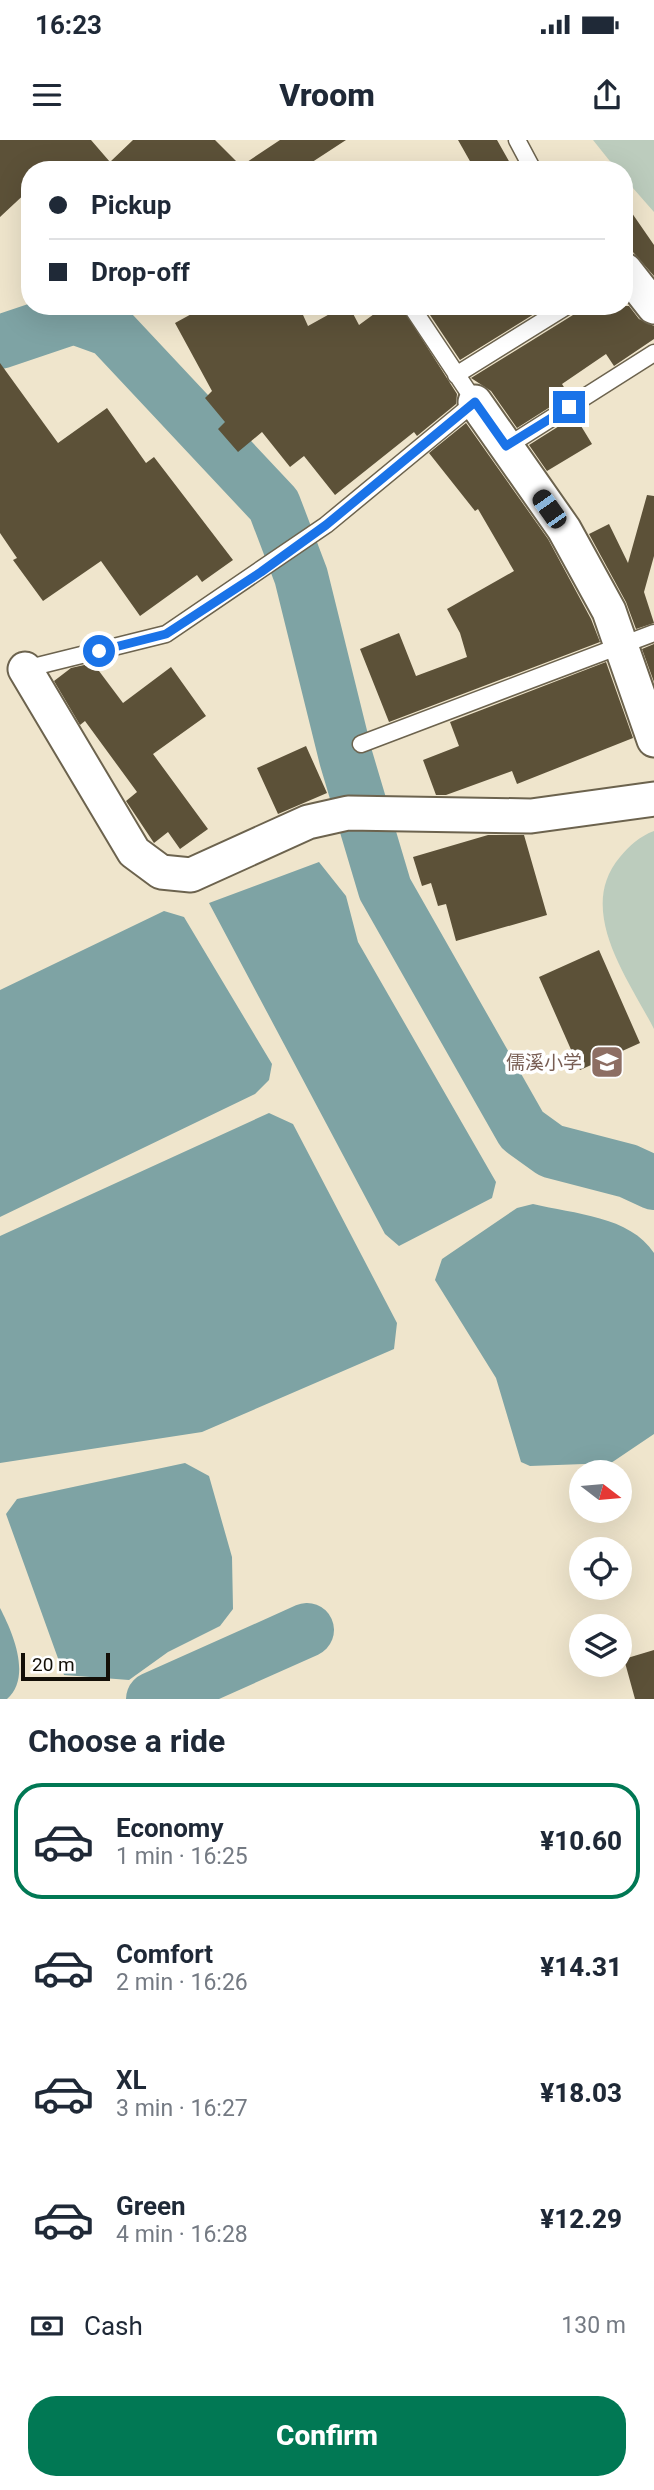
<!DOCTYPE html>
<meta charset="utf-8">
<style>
:root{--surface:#fff;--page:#f2f2f3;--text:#1f2937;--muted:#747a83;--line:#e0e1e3;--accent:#017854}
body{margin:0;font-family:Roboto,"Noto Sans SC",sans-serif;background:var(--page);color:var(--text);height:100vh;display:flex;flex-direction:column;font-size:26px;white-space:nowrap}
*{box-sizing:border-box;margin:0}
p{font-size:23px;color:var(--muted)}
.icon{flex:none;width:38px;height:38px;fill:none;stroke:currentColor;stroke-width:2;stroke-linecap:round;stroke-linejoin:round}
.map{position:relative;height:1559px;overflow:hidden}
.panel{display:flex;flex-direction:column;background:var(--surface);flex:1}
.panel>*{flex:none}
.banner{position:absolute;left:21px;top:21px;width:612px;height:154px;border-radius:28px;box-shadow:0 7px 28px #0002;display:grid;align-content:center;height:154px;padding:0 28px;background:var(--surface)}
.needle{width:46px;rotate:106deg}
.controls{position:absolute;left:569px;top:1320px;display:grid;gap:14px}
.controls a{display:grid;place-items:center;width:63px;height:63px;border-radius:50%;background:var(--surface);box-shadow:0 7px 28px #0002;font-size:35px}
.scale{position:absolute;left:21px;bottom:18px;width:89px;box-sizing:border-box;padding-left:7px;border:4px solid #130f07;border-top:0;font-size:19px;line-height:24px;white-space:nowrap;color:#130f07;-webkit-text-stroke:5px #fff;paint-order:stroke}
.end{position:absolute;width:32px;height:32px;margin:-16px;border:9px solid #1a73e8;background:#fff;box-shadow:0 0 0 4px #fff}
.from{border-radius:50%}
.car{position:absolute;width:21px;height:42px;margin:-21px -10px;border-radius:9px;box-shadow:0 0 5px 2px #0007;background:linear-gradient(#222 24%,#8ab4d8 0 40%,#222 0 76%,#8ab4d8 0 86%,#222 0)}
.banner b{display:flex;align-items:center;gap:24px;height:66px;font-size:26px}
.banner b+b{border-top:2px solid var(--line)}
.banner i{width:18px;height:18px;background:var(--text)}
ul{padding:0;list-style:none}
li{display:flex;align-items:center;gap:21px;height:116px;margin:0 14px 10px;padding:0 14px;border:4px solid transparent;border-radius:28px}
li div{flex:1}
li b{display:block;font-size:26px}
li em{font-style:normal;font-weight:800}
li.on{border-color:var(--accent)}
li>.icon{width:63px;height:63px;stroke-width:1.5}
h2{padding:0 28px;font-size:32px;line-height:84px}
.pay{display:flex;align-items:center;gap:18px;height:77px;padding:0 28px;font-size:26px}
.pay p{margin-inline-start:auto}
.cta{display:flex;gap:14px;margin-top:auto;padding:14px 28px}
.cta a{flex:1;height:80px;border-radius:28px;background:var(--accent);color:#fff;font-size:28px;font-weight:800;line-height:80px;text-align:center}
.status{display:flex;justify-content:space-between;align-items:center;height:49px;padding:0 35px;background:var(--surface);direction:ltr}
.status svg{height:19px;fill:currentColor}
header{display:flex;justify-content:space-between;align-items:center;height:91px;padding:0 28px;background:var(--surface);font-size:32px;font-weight:800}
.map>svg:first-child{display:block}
.green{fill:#bcccbd}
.water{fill:#7ea3a4}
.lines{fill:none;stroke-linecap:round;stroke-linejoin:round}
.river{stroke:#7ea3a4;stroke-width:54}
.building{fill:#5c5138}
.service-casing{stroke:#6c634e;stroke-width:19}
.minor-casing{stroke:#6c634e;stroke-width:37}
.service{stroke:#fff;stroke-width:16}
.minor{stroke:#fff;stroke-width:33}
.route{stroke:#1a73e8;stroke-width:9}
.labels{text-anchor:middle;stroke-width:7;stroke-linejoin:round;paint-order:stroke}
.education-label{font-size:19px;fill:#785e54;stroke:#fff;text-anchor:end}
</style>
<div class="status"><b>16:23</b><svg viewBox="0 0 49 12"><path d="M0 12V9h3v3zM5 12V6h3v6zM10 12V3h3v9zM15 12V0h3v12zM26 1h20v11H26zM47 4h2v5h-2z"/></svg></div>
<header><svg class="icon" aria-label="menu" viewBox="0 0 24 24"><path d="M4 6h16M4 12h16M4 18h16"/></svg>Vroom<svg class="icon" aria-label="share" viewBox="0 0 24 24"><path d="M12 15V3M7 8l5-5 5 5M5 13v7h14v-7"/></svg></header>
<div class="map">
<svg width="654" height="1559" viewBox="0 0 654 1559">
<rect width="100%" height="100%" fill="#efe5cc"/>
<path class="green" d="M593,0H654V72L625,39V30H617Z
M654,691V889C629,840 575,770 620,717C629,706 640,696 654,691Z"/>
<path class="water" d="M319,722L346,756L358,802L496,1042L492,1058L399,1106L385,1094L209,763Z
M164,771L184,777L272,924L269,940L255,954L0,1077V850Z
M269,973L293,984L397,1183L394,1209L202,1292L0,1323V1096Z
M533,1064C574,1074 630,1076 654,1113V1294L611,1323L530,1326L521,1322L496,1238L435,1140L442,1119L517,1068Z
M185,1323L209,1336L232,1417L233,1469L220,1486L168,1512L129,1540L64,1535L6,1374L17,1359Z
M0,1468C13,1493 32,1537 7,1559H0Z"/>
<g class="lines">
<path class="river" d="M0,202L74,177L110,190L274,365L301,436L346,618L385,749L522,990L551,1011L628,1031L654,1043
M153,1559L307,1490"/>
</g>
<path class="building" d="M0,0H91L110,22L133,0H215L241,26L280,0H346L300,30H30V49L0,77Z
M458,0H497L514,30H475Z
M625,63L654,105V136L625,103Z
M206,166H299L308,186L344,166H349L359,185L385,166H401L457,254L456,264L417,296L414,292L335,355L304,316L290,327L262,292L238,312L218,289L225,282L205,258L212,251L175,183Z
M424,166H547L460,220Z
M577,166H629L639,179L654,186V199L614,226L606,214L562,244L569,255L517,288L491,251L471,238L573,175Z
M0,223L58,303L107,268L146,323L154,317L233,420L202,442L197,435L140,476L101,421L43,461L13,420L17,418L0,393Z
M575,276L592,304L547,331L529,305Z
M466,283L548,399L591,479L600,502L389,582L360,509L399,493L416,536L467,517L460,493L447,469L514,431L478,369L475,371L429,313Z
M647,355L654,356V416L644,452L654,483L636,489L626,462L589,394L609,384L628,423Z
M654,504V542L642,509Z
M606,522L633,598L517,644L512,631L446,655H436L423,620L459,606L450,582Z
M93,523L123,563L171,527L206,576L153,614L208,689L180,709L168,692L154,703L126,661L137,652L85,581L80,585L54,541L71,528Z
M306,606L327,653L278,674L257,628Z
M488,695H524L547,775L456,801L446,764L438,766L431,743L422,746L413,717Z
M599,810L640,903L580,930L539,837Z
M654,1510V1559H635L624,1519Z"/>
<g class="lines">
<defs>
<path id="service" d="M517,0L533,30
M456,235L567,166
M506,307L654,213
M25,529L166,494L326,385L475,262L411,166
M361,604L654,493"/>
<path id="minor" d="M625,130L654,167
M475,262L564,389L609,471L654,600
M25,529L134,712L161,732L191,735L308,682L348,673L531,676L654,659"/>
</defs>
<use href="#service" class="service-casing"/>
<use href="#minor" class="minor-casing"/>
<use href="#service" class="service"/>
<use href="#minor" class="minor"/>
</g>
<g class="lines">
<path class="route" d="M99,511L166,494L261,432L326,385L475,262L506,306L569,267"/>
</g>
<defs>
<symbol id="school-square" viewBox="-11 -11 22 22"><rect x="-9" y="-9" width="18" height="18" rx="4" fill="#8d6e63" stroke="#fff"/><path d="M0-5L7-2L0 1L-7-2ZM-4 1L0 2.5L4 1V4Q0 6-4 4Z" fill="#fff"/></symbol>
</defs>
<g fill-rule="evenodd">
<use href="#school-square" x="588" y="903" width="38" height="38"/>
</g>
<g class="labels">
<g class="education-label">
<text x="582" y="929">儒溪小学</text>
</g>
</g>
</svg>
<div class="controls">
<a><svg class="needle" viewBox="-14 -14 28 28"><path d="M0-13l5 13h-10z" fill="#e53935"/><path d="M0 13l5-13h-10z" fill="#747a83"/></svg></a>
<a><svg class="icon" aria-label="locate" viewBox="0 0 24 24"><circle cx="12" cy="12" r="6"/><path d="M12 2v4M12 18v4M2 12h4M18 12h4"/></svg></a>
<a><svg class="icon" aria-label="layers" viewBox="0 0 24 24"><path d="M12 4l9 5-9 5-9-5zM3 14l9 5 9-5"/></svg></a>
</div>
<div class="scale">20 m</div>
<i class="end from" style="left:99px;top:511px"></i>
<i class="end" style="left:569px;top:267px"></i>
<i class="car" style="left:549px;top:369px;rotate:325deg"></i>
<div class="banner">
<b><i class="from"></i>Pickup</b>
<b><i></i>Drop-off</b>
</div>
</div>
<section class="panel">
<h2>Choose a ride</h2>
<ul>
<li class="on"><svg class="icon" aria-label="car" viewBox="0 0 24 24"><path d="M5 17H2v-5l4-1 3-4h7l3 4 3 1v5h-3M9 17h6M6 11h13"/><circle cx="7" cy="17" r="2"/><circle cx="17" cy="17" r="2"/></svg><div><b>Economy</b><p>1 min · 16:25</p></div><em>¥10.60</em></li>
<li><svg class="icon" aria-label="car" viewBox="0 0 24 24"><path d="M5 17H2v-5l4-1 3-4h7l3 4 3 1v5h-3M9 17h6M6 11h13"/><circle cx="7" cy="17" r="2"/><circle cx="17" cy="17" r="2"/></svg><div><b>Comfort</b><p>2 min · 16:26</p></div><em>¥14.31</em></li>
<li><svg class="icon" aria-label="car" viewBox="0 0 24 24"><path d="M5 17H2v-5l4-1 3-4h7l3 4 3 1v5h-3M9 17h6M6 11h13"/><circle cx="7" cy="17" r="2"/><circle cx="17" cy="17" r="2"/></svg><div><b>XL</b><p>3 min · 16:27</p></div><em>¥18.03</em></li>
<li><svg class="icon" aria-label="car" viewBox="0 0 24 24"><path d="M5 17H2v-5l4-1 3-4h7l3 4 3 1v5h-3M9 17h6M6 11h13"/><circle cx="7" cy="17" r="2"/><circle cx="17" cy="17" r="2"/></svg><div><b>Green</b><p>4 min · 16:28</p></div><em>¥12.29</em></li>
</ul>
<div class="pay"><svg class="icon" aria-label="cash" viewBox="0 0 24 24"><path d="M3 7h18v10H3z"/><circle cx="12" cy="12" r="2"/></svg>Cash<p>130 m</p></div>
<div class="cta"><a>Confirm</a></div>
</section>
